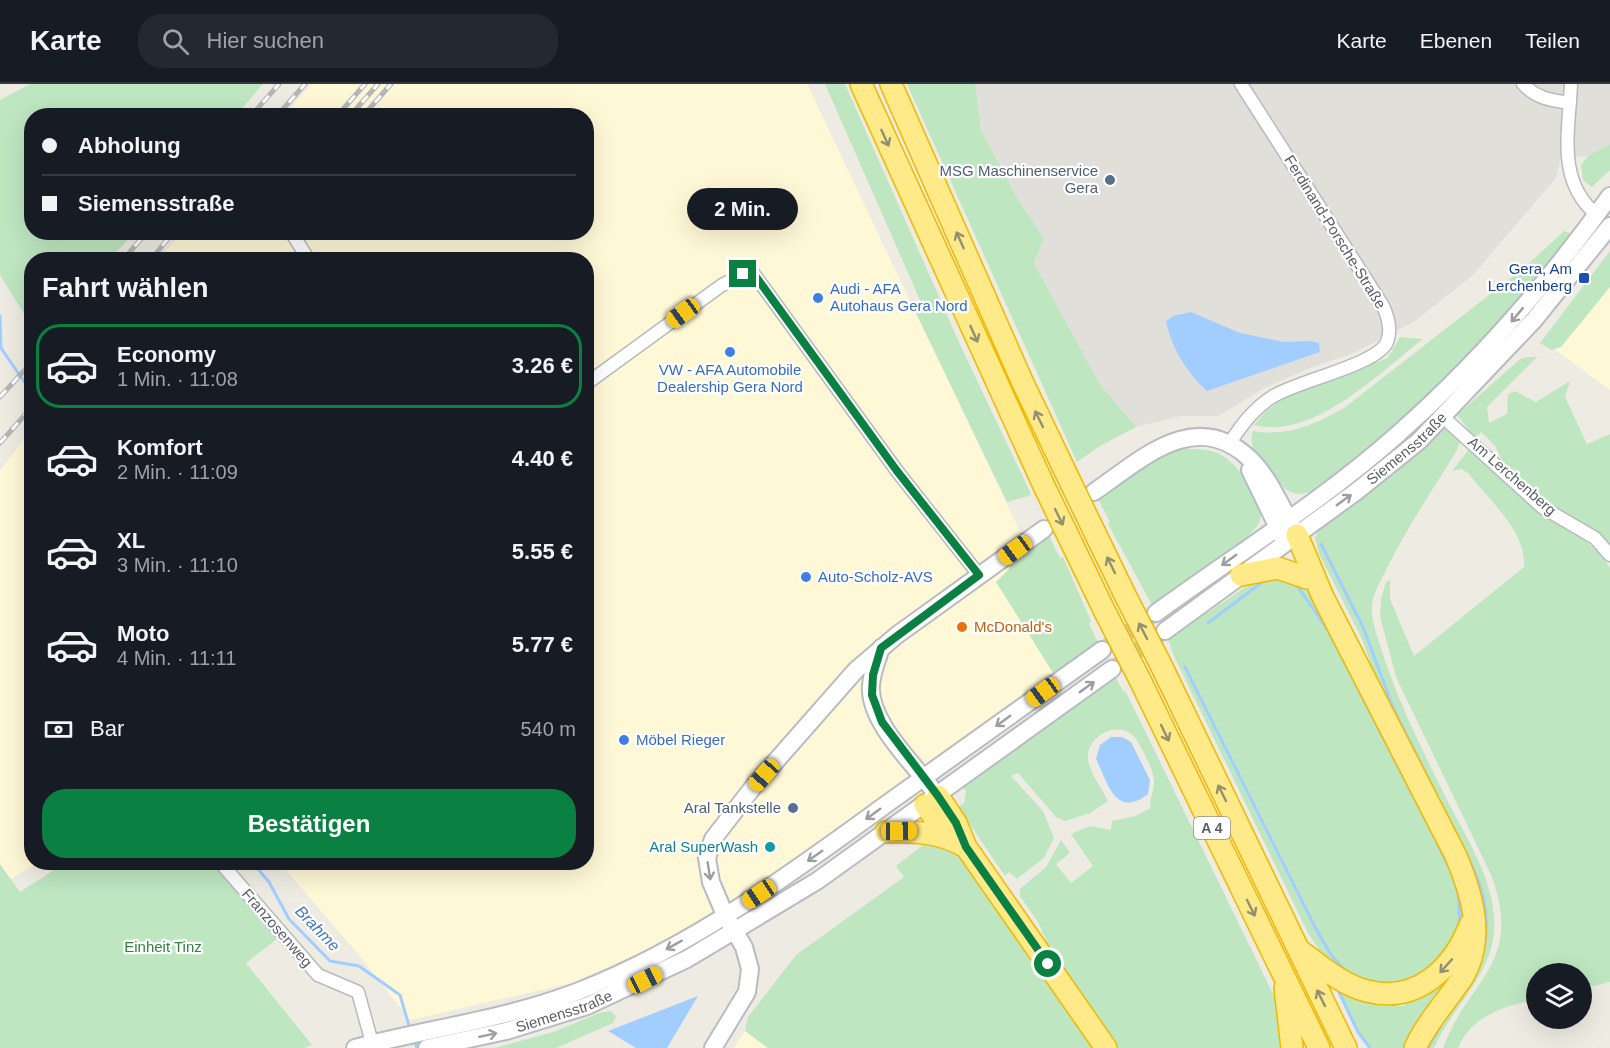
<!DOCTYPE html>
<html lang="de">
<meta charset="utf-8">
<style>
:root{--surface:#171b24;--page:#242831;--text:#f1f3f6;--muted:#9ea1a6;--line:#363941;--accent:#0b8043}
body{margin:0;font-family:Arial,sans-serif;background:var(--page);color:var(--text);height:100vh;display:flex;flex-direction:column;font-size:22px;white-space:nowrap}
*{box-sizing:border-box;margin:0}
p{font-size:20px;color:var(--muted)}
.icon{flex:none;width:33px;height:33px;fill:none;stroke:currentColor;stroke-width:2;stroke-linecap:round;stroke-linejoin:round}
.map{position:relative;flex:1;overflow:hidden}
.side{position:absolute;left:24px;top:168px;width:570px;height:618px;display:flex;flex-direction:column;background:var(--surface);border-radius:24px;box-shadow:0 6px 24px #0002}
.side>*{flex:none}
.hud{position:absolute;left:24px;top:24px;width:570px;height:132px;border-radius:24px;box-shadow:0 6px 24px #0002;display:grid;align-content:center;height:132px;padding:0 18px;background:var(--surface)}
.buttons{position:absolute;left:1526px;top:879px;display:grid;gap:12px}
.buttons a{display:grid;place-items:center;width:66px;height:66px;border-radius:50%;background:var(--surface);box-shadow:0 6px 24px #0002;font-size:30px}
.end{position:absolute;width:27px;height:27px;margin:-14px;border:8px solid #0b8043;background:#fff;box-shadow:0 0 0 3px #fff}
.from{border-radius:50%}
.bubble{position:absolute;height:42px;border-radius:21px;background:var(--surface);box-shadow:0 6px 24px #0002;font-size:20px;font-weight:800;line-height:42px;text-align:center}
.car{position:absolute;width:18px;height:36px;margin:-18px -9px;border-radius:8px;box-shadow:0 0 4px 2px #0007;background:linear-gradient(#f5c518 24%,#345 0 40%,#f5c518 0 76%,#345 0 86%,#f5c518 0)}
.hud b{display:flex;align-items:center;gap:21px;height:57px;font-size:22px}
.hud b+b{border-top:2px solid var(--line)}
.hud i{width:15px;height:15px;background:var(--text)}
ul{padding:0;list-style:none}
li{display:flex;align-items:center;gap:18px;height:84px;margin:0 12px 9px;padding:0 6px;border:3px solid transparent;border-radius:24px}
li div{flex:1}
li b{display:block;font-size:22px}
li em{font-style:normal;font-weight:800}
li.on{border-color:var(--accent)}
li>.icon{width:54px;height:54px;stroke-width:1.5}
h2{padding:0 18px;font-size:27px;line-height:72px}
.pay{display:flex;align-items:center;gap:15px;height:66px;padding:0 18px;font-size:22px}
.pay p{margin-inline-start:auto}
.primary-button{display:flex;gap:12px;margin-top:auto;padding:12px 18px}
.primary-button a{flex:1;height:69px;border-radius:24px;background:var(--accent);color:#fff;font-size:24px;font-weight:800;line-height:69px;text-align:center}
header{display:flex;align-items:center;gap:36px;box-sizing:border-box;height:84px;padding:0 30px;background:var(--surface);border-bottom:2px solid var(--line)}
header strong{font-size:28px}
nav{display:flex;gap:33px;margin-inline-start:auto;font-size:21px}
.search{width:420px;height:54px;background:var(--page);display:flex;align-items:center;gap:15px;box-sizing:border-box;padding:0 21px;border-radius:24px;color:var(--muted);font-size:22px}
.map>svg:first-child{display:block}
.commercial{fill:#fef8d7}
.industrial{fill:#e1dfda}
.green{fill:#bee6c1}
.water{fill:#a1ceff}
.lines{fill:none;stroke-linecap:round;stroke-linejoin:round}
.stream{stroke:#a1ceff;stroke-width:3}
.secondary-tunnel{stroke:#c9c8c2;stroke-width:16;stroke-dasharray:16 8;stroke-linecap:butt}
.street-casing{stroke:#b7babf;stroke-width:15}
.secondary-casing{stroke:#b8bbc1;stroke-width:20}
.highway-casing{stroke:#f0b800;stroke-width:24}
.street{stroke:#fff;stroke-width:12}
.secondary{stroke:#fff;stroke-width:16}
.highway{stroke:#feea88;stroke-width:21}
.rail-casing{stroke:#b5b6b6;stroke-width:5}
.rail{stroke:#fff;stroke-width:3;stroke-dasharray:9;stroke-linecap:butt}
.highway-bridge-casing{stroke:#f0b800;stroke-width:24;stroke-linecap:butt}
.highway-bridge{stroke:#feea88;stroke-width:21}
.oneway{stroke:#938f70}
.oneway2{stroke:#9c9ea1}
.route{stroke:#0b8043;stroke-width:8}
.service-dot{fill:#5c6f8a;stroke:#fff;stroke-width:2}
.transit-dot{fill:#1a4fb4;stroke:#fff;stroke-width:2}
.shop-dot{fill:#3f7fe0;stroke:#fff;stroke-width:2}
.food-dot{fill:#e8710a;stroke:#fff;stroke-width:2}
.culture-dot{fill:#0f9aa8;stroke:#fff;stroke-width:2}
.labels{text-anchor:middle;stroke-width:4.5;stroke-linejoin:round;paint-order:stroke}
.shield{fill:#fff;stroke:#8c8e92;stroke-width:1.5}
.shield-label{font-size:14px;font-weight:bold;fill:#5a5e63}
.service-label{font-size:15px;fill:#4e5e75;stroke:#fff;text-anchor:end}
.street-label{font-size:15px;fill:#5a5e63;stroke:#fff}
.transit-label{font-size:15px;fill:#164399;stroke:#fff;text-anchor:end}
.shop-label{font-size:15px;fill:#366cbe;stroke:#fff;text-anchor:start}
.food-label{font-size:15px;fill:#c56008;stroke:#fff;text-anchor:start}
.culture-label{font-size:15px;fill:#0d838f;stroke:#fff;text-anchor:end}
.park-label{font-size:15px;fill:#32823d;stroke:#fff}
.water-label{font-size:16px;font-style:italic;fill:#4177c4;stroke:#fff}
</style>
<header>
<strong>Karte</strong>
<div class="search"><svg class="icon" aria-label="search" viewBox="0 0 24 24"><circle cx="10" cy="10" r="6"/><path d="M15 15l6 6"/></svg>Hier suchen</div>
<nav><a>Karte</a><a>Ebenen</a><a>Teilen</a></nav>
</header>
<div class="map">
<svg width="1610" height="964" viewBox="0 0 1610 964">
<rect width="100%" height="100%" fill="#eeece2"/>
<path class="commercial" d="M312,0H807L1080,574L917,693L731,821L672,855L571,899L410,936L359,871L280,779L586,778V176H158L181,149L586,148V32L284,31Z
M1610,177V306L1546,259Z
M31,345L32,778L38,779L10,795L0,780V387Z
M745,947L768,964H734Z"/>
<path class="industrial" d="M975,0H1610V60L1588,72L1561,74L1556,94L1473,191L1415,237L1354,269L1310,284L1262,305L1219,332H1181L1136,343L1099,299L1034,179L1044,154L1016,112L981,46Z"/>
<path class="green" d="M30,0H263L236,31L32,32V148L134,149L110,175L32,176L31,241L0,191V16Z
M825,0H845L963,267L1031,410L1029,412L1007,418L916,229L923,223Z
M907,0H975L981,46L1016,112L1044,154L1034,179L1099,299L1136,343L1100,362L1077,378Z
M1610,60V86L1592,103L1583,96L1581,81L1588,72Z
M1564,147L1573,150C1551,178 1531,207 1507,233C1457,289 1399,342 1339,386C1328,394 1314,410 1300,410C1286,410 1277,396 1268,386C1258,374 1248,364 1253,347C1287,353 1314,341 1344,324L1525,183Z
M1610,167V203L1561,263L1552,266L1540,259Z
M1400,253L1423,255C1379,289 1314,356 1254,341L1265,328L1287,311L1388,274Z
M1527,273H1537L1487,323L1489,339L1507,330L1508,310L1515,307L1536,318L1570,297L1565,313L1587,360L1610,350V464L1594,446L1556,425L1527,402L1504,380L1495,362L1481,348L1475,354L1457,331L1520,275Z
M1440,345C1449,344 1455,350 1460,357L1457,366C1432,407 1406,445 1385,488C1380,498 1373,510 1372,521C1371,538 1378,555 1383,570C1399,620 1422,665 1445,712C1465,752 1498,800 1494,848C1490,893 1452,923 1434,964H1420L1482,848L1377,597L1362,555L1319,470L1315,454L1321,442Z
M1470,364C1490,383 1510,403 1531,420C1557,441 1593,454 1610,484V898L1581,905V890H1536V915C1504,923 1472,931 1458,964H1443C1468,895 1523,882 1492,793L1396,593L1380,532L1381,515L1386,498L1390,496V515L1414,572L1524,483C1527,448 1489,416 1468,389L1461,385L1452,387Z
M1175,365C1189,365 1205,364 1218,369C1236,377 1268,418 1259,439C1256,444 1251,449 1247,453L1152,521L1108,440L1110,438L1097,413L1149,376Z
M1047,448L1060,474L1063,473L1091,537L1089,540L1099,560L1055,592L996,498L1010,484L1006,477Z
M1272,489L1304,502L1313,515L1458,794L1464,836L1430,892L1376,904L1327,878L1308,849L1174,572L1167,552C1183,541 1200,534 1216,523C1235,511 1251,497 1272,489Z
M1114,590L1124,609L1125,606L1278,920L1287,964H1114L1055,877L1038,838L1020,812V805L1046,783L1061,756L1070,769L1056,780L1071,799L1093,782L1071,750L1090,742L1111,746L1112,737L1135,732L1151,724C1148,715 1155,707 1154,697C1154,686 1142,665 1136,655C1121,634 1085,651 1088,676C1090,689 1102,705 1108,717L1090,729L1065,737L1056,733L1018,689L1011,692L1043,727L1054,754L1044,774L1017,795L1009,788L1005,792L958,723L964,719L966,707L962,702Z
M928,757L955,766L1098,964H768L745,947L748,933L796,871L904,793L896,782Z
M65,779H212L277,855L246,879L312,961L304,964H0V780L20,808Z
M1471,857L1410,964H1368L1330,895L1396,914L1397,922H1404L1409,912Z
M611,927L616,933L613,939L556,964H494L553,948L599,929Z"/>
<path class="water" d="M1191,228L1240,249L1284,258L1310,257L1319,259L1320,268L1207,307C1187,289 1171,263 1166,237L1173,232Z
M1111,653H1122L1131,658L1150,696L1148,710C1116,735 1108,700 1096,675L1100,661Z
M698,912L667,964H636L608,947Z"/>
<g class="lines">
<path class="stream" d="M0,232L1,264L32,309
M1321,460L1363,543L1394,626L1436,710
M1296,500L1329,548L1434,752
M1208,539L1265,496
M1185,583L1315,843L1331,871L1345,886
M1438,761L1451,787
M1466,769C1481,799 1491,827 1484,861
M252,778L269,798L289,835L330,877L359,882L400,911L410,945
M1454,796L1458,809L1460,840
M1437,903L1452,890
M1337,904L1358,948L1370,964
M413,954L417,964
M1428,964L1443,937"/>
<path class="secondary-tunnel" d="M1102,566L1156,529
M1112,585L1165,547"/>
<defs>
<path id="street" d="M1523,0C1537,15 1551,16 1570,19
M1571,0C1569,48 1556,97 1597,131
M291,148L309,176
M586,300L722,201L751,186L897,387L979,491
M1443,333L1542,423L1595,454L1610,471
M1229,360C1241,342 1253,325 1272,313C1296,297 1377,281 1387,258C1392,246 1388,233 1383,222L1241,0
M32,394V408
M220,778L318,891L358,908L372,959"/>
<g id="secondary">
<path d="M1250,386L1282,452"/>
<path d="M1094,408C1142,375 1196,322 1251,376C1269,394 1280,420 1292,442"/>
<path d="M1156,529C1237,470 1324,416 1398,350C1478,279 1548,199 1610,112"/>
<path id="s1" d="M1165,547L1357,407L1419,357L1534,236L1610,142"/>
<path d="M881,564C877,576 872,588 871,601C868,636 910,676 930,702"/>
<path d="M355,964C430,944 507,935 579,907C691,863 791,790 888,719C959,668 1030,617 1102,566"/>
<path id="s2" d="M427,964L506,947L587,922L687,875L817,797L1112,585"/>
<path d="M713,964L747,908L750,885L744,863L725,831L711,798L707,774L713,755L754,702L856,586L897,551L1044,445"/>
</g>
<path id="highway" d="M861,0L1044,402
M891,0L1022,297L1065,387
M1095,449L1126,513
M1297,451L1323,513L1455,770C1472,809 1486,855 1462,894C1446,918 1427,938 1415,964
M1074,464L1105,528
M1241,491L1278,484L1307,494
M1161,581L1346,964
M1140,596L1319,964
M938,712L956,739L966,763L1106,964
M925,721L949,753
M886,748C916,747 940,748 966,763
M1299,866C1320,881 1342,901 1367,907C1417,920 1453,884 1470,841
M1285,904L1292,964"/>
</defs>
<use href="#street" class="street-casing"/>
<use href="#secondary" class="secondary-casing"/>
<use href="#highway" class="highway-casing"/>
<use href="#street" class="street"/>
<use href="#secondary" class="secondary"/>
<use href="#highway" class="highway"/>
<defs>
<path id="rail" d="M251,32L279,0
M277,32L305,0
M337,32L365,0
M350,32L378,0
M363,32L391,0
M123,176L147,148
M151,176L173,148
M0,313L32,278
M0,359L32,323"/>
</defs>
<use href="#rail" class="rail-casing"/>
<use href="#rail" class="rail"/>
<defs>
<path id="highway-bridge" d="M1065,387L1095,449
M1044,402L1074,464
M1126,513L1161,581
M1105,528L1140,596"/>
</defs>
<use href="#highway-bridge" class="highway-bridge-casing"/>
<use href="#highway-bridge" class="highway-bridge"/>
</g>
<defs><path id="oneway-shaft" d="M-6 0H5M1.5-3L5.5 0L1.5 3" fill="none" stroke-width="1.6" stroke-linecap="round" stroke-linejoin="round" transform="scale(1.5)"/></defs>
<g class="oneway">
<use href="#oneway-shaft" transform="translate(885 54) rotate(66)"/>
<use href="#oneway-shaft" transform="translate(960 156) rotate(-114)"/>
<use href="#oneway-shaft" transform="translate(974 250) rotate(66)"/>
<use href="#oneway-shaft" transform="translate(1039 335) rotate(-116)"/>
<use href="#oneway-shaft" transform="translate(1059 433) rotate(64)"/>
<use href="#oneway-shaft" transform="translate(1111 481) rotate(-116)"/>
<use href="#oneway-shaft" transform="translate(1143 547) rotate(-117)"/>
<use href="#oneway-shaft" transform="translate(1165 649) rotate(64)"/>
<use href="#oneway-shaft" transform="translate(1222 709) rotate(-116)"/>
<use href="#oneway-shaft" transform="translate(1251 824) rotate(64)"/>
<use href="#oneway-shaft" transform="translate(1446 882) rotate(132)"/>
<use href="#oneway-shaft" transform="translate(1321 914) rotate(-116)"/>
</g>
<g class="oneway2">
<use href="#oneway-shaft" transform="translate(1517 231) rotate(130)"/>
<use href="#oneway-shaft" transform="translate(1344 416) rotate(-36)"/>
<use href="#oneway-shaft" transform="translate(1229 476) rotate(144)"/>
<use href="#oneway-shaft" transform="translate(1087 603) rotate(-36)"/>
<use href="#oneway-shaft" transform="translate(1003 637) rotate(144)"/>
<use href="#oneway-shaft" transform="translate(873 730) rotate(144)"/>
<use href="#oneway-shaft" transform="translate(815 772) rotate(145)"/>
<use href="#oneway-shaft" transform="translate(709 787) rotate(81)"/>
<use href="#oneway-shaft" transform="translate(674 861) rotate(151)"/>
<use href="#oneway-shaft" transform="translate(488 951) rotate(-12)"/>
</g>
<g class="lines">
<path class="route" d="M743,190L751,186L897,387L979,491L881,564L873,591L872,611L882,638L938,712L956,739L966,763L1048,880"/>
</g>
<g class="service-dot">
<circle cx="1110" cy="96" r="6"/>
<circle cx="793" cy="724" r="6"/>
</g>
<rect class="transit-dot" x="1578" y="188" width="12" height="12" rx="3"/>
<g class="shop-dot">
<circle cx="818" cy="214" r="6"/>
<circle cx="730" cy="268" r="6"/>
<circle cx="806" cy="493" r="6"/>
<circle cx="624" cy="656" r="6"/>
</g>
<circle class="food-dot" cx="962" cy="543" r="6"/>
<circle class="culture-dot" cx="770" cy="763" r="6"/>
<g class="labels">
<rect class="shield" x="1194" y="733" width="36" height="22" rx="4.5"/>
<g class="shield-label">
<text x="1212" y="749">A 4</text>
</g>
<g class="service-label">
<text x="1098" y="92">MSG Maschinenservice<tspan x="1098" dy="17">Gera</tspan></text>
<text x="781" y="729">Aral Tankstelle</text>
</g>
<g class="street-label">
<text transform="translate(1335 148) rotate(58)" y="5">Ferdinand-Porsche-Straße</text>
<text dy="5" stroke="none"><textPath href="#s1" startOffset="303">Siemensstraße</textPath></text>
<text transform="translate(1512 392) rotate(41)" y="5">Am Lerchenberg</text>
<text transform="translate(277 844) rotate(49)" y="5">Franzosenweg</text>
<text dy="5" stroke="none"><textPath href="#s2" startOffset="142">Siemensstraße</textPath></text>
</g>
<g class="transit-label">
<text x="1572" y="190">Gera, Am<tspan x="1572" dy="17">Lerchenberg</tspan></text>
</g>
<g class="shop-label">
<text x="830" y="210">Audi - AFA<tspan x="830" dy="17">Autohaus Gera Nord</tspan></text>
<text x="730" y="291" text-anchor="middle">VW - AFA Automobile<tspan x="730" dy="17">Dealership Gera Nord</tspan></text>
<text x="818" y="498">Auto-Scholz-AVS</text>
<text x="636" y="661">Möbel Rieger</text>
</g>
<g class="food-label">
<text x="974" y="548">McDonald's</text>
</g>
<g class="culture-label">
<text x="758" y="768">Aral SuperWash</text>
</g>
<g class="park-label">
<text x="163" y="868">Einheit Tinz</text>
</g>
<g class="water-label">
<text transform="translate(318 844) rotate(46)" y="6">Brahme</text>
</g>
</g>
</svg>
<div class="buttons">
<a><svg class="icon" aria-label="layers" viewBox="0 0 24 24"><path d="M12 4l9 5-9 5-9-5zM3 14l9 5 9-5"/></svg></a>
</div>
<i class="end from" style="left:1048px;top:880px"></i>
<i class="end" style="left:743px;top:190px"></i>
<div class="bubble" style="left:687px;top:104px;width:111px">2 Min.</div>
<i class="car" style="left:683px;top:229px;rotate:234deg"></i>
<i class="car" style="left:1015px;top:466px;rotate:234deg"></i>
<i class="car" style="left:1043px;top:608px;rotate:234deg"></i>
<i class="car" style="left:764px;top:691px;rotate:221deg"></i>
<i class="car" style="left:899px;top:747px;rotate:89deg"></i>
<i class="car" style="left:759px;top:810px;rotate:236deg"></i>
<i class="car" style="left:645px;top:896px;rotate:63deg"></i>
<div class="hud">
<b><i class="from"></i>Abholung</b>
<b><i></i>Siemensstraße</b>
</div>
<section class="side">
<h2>Fahrt wählen</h2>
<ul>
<li class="on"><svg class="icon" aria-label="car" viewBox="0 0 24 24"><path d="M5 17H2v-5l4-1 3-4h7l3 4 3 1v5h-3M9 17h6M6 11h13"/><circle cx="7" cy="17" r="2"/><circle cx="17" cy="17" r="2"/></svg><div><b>Economy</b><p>1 Min. · 11:08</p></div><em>3.26 €</em></li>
<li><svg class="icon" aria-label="car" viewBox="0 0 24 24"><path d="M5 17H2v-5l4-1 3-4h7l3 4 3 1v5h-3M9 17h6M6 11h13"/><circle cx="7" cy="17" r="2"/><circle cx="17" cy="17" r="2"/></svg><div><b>Komfort</b><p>2 Min. · 11:09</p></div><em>4.40 €</em></li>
<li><svg class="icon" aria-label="car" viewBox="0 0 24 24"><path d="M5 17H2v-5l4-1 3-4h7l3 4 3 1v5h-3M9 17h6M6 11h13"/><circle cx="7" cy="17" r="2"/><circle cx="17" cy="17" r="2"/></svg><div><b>XL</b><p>3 Min. · 11:10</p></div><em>5.55 €</em></li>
<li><svg class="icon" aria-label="car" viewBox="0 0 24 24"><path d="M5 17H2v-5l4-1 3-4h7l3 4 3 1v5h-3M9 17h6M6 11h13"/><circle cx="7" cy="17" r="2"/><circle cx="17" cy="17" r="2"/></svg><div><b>Moto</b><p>4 Min. · 11:11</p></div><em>5.77 €</em></li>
</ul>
<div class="pay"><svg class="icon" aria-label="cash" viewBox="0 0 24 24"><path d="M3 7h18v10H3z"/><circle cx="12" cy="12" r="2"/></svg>Bar<p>540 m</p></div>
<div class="primary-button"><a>Bestätigen</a></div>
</section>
</div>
